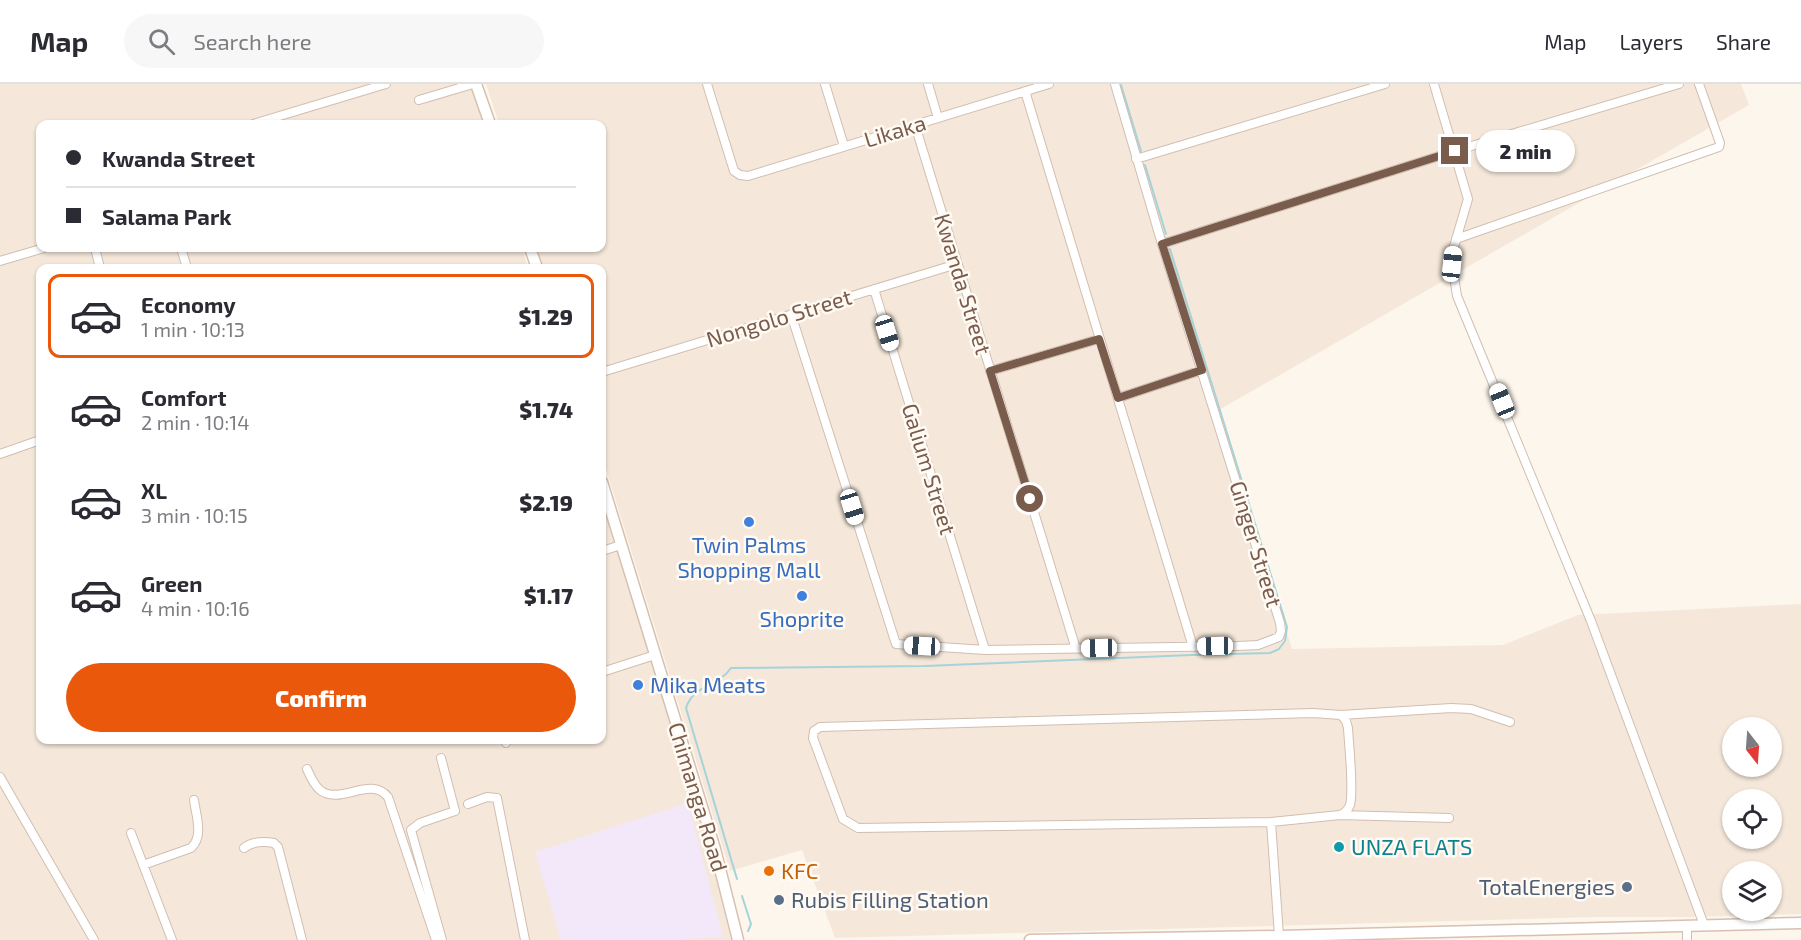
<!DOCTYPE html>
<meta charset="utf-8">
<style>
:root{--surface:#fff;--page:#f7f7f7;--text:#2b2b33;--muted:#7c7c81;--line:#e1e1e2;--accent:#ea580c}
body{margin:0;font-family:"Exo 2",sans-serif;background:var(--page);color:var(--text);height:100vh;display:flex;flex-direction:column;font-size:22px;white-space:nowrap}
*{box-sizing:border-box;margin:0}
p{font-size:20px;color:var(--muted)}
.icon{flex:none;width:33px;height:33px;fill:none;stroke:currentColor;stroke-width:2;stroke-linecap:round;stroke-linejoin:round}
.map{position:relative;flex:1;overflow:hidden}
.sheet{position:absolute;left:36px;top:180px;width:570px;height:480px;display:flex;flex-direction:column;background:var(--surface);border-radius:12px;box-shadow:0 2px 4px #0004}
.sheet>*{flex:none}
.hud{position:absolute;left:36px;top:36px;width:570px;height:132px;border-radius:12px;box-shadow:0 2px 4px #0004;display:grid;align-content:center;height:132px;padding:0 30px;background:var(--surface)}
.needle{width:39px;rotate:163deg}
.controls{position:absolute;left:1722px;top:633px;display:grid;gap:12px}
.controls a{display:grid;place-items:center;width:60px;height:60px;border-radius:50%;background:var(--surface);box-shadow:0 2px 4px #0004;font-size:30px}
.end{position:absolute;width:27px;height:27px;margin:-14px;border:8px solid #7a5c4d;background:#fff;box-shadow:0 0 0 3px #fff}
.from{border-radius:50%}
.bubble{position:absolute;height:42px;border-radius:21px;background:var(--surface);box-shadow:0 2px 4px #0004;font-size:20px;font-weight:800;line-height:42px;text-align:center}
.car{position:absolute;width:18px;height:36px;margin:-18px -9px;border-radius:8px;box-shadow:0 0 4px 2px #0007;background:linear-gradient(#fff 24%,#345 0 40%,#fff 0 76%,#345 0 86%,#fff 0)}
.hud b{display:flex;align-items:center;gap:21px;height:57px;font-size:22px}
.hud b+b{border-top:2px solid var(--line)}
.hud i{width:15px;height:15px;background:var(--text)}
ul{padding:10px 0 0;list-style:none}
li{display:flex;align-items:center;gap:18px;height:84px;margin:0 12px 9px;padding:0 18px;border:3px solid transparent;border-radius:12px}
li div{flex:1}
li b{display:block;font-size:22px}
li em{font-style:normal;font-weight:800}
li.on{border-color:var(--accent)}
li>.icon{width:54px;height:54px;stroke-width:1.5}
.action{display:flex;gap:12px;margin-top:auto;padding:12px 30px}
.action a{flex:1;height:69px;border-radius:36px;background:var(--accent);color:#fff;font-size:24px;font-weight:800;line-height:69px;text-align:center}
header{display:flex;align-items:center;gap:36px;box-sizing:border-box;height:84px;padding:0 30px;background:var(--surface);border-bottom:2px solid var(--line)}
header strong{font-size:28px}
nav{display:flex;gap:33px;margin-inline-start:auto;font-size:21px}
.search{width:420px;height:54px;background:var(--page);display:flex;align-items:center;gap:15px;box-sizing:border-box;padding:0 21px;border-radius:33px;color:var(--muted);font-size:22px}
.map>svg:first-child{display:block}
.residential{fill:#f5e8da;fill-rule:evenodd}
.education{fill:#f3e8fa}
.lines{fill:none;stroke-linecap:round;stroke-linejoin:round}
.stream{stroke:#a5d3da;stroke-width:2}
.street-casing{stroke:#d1beb0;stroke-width:10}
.secondary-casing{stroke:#d6c0b0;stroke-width:13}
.street{stroke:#fff;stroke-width:8}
.secondary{stroke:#fff;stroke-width:10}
.route{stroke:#7a5c4d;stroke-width:8}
.shop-dot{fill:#3f7fe0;stroke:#fffaf3;stroke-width:2}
.culture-dot{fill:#0f9aa8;stroke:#fffaf3;stroke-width:2}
.food-dot{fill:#e8710a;stroke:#fffaf3;stroke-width:2}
.service-dot{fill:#5c6f8a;stroke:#fffaf3;stroke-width:2}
.labels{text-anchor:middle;stroke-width:5;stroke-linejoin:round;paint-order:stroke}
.street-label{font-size:22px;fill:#7a5c4d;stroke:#fffaf3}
.shop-label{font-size:22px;fill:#366cbe;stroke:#fffaf3}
.culture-label{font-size:22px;fill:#0d838f;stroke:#fffaf3;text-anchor:start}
.food-label{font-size:22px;fill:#c56008;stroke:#fffaf3;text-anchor:start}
.service-label{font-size:22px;fill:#4e5e75;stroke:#fffaf3;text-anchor:end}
</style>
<header>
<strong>Map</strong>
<div class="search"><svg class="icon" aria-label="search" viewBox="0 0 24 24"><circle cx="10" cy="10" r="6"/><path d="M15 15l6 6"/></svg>Search here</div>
<nav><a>Map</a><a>Layers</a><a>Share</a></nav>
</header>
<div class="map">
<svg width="1801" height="856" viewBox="0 0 1801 856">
<rect width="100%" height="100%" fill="#fdf6ec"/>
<path class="residential" d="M0,0H471L483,40H40V164H522L528,184H40V656H602V419L707,759L731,856H0Z
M486,0H1741L1749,21L1219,326L1292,565L1503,561L1578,531L1801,520V830L1692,833H1595L835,854L802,766L730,787L602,372V184H543L537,164H602V40H499ZM1732,644H1772V682H1732ZM1732,716H1772V754H1732ZM1732,788H1772V826H1732Z"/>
<path class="education" d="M688,719L723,853L663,856H561L535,768Z"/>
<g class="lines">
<path class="stream" d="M1121,1L1141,67
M1145,81L1166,150
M737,795L686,624C694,600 718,603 731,584L925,582L1192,571L1270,569L1279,565L1285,557L1287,543L1170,165
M742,812L751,840L748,847"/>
<defs>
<path id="street" d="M707,0L734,87L740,91L748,92L1049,0
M825,0L844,62
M928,0L938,34
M1434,0L1468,115L1453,166L1452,180L1457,212L1591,537L1704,841
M1025,7L1193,563
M419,16L473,0
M253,40L386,0
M915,41L1076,565
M1136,75L1385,0
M1456,155L1719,63L1720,59L1699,0
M1162,160L1455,67L1679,0
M95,164L100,184
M181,164L187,184
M0,177L44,164
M874,205L985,566
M791,230L896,560L985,566L1237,562L1258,561L1279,553L1281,547L1280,539L1162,160L1115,0
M990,287L1099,255
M602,288L957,180
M1118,314L1202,286
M0,370L40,356
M602,467L621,461
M602,588L655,571
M505,656L506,659
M441,674L455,727L420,739L411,746L442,856
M307,685C310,692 314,701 320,706C340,722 370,691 388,713L436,856
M0,693L94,856
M468,720L487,713L497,714L525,856
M1340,731C1345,729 1348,726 1350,721C1354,705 1349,663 1348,644L1346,637L1341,631
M1449,734L1340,731L1271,738L858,744L843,735L813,654L814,647L820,643L1313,629L1341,631L1451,624L1471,625L1510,638
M1271,738L1279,852
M131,749L172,856
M244,764C253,757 263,757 274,759L278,763L302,856
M143,781L191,764C204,752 196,732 194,716
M1687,841V856"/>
<path id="secondary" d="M476,0L490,40
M530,164L537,184
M602,398L715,765L738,856
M1030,856L1279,852L1801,839"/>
</defs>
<use href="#street" class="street-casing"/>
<use href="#secondary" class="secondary-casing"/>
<use href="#street" class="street"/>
<use href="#secondary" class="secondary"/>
</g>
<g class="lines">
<path class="route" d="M1030,415L990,287L1099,255L1118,314L1202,286L1162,160L1455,67"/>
</g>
<g class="shop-dot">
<circle cx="749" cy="438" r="6"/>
<circle cx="802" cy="512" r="6"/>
<circle cx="638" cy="601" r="6"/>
</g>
<circle class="culture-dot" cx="1339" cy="763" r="6"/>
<circle class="food-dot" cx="769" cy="787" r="6"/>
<g class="service-dot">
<circle cx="1627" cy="803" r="6"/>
<circle cx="779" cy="816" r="6"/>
</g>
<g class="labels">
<g class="street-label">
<text transform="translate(895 47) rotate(-17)" y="8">Likaka</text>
<text transform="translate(963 200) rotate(73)" y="8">Kwanda Street</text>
<text transform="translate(779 234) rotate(-17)" y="8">Nongolo Street</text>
<text transform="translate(929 385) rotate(73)" y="8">Galium Street</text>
<text transform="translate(1256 460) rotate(73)" y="8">Ginger Street</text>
<text transform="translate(698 713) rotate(73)" y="8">Chimanga Road</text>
</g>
<g class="shop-label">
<text x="749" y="469">Twin Palms<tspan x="749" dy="25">Shopping Mall</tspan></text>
<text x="802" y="543">Shoprite</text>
<text x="650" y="609" text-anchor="start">Mika Meats</text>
</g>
<g class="culture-label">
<text x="1351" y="771">UNZA FLATS</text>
</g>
<g class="food-label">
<text x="781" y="795">KFC</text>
</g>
<g class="service-label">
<text x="1615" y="811">TotalEnergies</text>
<text x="791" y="824" text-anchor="start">Rubis Filling Station</text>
</g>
</g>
</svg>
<div class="controls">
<a><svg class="needle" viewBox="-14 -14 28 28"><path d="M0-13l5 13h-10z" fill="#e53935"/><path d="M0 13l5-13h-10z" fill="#7c7c81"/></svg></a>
<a><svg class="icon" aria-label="locate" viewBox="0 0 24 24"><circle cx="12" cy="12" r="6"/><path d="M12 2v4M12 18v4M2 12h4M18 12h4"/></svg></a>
<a><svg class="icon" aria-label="layers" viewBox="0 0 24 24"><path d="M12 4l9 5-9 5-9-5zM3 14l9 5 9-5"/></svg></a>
</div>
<i class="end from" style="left:1030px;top:415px"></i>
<i class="end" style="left:1455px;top:67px"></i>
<div class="bubble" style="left:1476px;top:46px;width:99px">2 min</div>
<i class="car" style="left:1452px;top:180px;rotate:6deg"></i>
<i class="car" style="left:887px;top:249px;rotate:163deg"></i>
<i class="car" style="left:1502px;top:317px;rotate:338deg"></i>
<i class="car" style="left:852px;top:423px;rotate:163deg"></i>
<i class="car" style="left:922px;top:562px;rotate:273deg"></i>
<i class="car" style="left:1215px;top:562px;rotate:269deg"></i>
<i class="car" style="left:1099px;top:564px;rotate:269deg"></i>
<div class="hud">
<b><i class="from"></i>Kwanda Street</b>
<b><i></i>Salama Park</b>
</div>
<section class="sheet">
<ul>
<li class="on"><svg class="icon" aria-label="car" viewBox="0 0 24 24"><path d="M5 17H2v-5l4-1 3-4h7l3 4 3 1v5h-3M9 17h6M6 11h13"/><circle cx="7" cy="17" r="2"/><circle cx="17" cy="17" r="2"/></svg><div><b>Economy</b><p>1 min · 10:13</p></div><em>$1.29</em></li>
<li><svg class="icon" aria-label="car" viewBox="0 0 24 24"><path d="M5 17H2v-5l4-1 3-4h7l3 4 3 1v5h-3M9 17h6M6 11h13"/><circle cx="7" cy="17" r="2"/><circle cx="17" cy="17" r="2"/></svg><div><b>Comfort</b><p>2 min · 10:14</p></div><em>$1.74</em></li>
<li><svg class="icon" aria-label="car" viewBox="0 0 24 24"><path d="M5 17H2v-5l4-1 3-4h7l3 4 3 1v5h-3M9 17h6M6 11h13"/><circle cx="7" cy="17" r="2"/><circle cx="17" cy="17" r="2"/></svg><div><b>XL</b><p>3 min · 10:15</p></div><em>$2.19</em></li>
<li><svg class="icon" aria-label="car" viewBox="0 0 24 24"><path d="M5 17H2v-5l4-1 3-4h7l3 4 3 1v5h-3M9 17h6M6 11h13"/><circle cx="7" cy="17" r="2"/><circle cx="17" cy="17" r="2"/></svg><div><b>Green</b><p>4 min · 10:16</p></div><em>$1.17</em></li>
</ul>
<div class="action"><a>Confirm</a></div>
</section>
</div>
